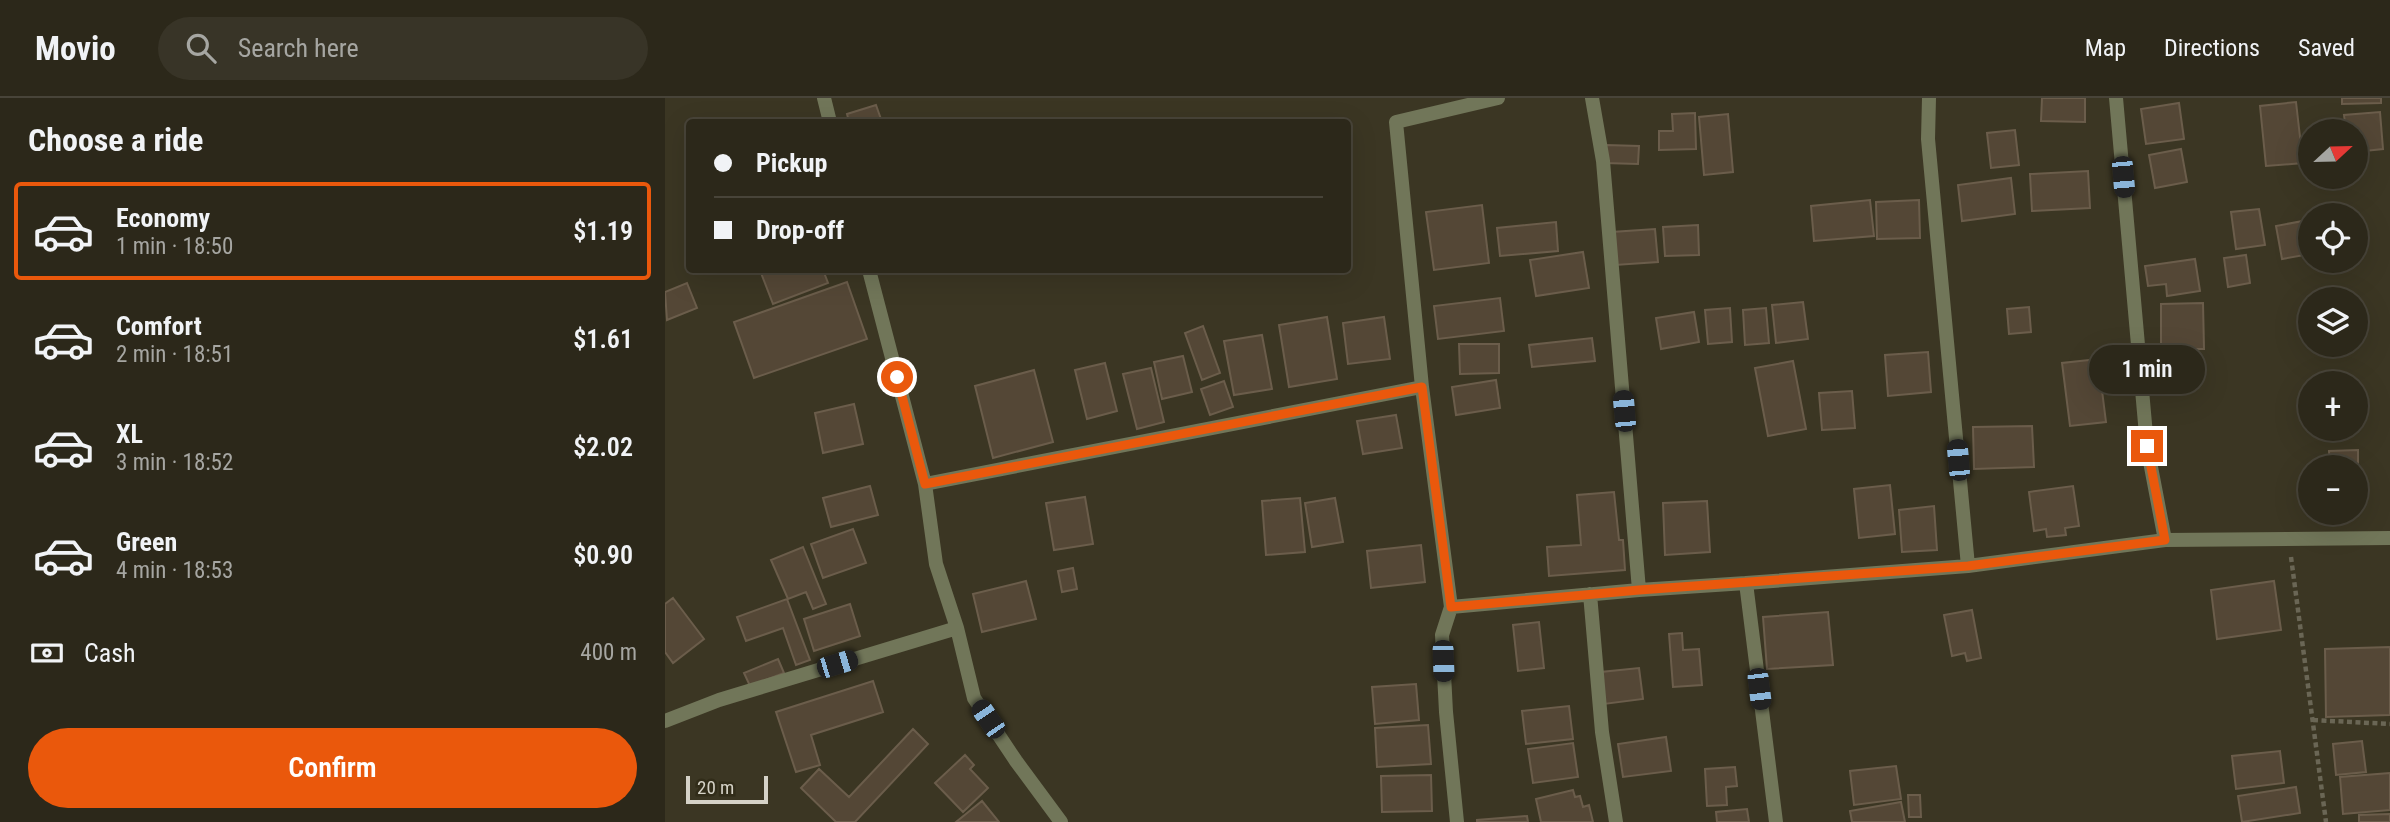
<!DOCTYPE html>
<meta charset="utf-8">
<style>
:root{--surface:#2c281a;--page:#383427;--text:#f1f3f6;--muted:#a6a6a2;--line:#484439;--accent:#ea580c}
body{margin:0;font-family:"Roboto Condensed",sans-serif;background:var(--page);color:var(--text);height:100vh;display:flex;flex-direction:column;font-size:26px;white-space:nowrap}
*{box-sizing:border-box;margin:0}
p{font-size:23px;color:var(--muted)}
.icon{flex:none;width:38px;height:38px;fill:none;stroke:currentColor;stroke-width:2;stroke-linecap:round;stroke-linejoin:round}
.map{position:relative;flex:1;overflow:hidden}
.sheet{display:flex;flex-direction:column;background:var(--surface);width:665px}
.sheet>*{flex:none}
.hud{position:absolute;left:21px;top:21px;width:665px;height:154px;border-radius:7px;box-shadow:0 7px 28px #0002,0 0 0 2px var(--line);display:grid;align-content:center;height:154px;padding:0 28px;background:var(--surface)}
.needle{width:46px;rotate:68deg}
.fabs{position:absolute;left:1633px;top:21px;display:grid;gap:14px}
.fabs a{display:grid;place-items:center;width:70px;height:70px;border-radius:50%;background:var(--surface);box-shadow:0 7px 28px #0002,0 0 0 2px var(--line);font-size:35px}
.scale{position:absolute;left:21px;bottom:18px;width:82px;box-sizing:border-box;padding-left:7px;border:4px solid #d5d2c7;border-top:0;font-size:19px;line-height:24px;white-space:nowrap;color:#d5d2c7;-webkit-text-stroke:5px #312c19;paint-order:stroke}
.end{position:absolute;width:32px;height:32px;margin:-16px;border:9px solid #ea580c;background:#fff;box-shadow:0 0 0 4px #fff}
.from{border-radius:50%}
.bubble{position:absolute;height:49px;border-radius:24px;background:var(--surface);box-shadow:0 7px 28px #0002,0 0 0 2px var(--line);font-size:23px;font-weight:600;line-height:49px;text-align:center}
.car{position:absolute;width:21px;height:42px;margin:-21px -10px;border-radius:9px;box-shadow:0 0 5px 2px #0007;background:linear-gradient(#222 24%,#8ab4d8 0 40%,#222 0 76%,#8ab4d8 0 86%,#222 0)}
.hud b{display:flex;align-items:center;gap:24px;height:66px;font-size:26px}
.hud b+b{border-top:2px solid var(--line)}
.hud i{width:18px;height:18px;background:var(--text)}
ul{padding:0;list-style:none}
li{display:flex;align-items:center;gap:21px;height:98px;margin:0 14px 10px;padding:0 14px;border:4px solid transparent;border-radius:7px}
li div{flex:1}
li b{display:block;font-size:26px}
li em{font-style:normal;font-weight:600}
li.selected{border-color:var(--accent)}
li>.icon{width:63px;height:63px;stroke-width:1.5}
h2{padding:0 28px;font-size:32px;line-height:84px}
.pay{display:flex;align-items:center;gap:18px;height:77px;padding:0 28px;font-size:26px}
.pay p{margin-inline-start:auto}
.cta{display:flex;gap:14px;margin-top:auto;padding:14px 28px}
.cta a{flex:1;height:80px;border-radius:42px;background:var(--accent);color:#fff;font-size:28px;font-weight:600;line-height:80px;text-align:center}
header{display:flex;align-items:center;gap:42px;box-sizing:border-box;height:98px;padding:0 35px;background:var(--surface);border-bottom:2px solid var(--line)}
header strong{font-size:33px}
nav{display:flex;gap:38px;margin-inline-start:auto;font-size:24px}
.search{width:490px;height:63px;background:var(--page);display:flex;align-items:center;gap:18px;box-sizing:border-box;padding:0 24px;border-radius:38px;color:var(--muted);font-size:26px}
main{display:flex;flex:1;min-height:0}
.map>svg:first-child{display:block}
.building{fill:#544736;stroke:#6b5d4b;stroke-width:2}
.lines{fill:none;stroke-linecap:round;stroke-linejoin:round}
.path{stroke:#6a6655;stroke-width:4.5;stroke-dasharray:5 3.5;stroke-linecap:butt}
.street{stroke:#717659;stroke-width:14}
.route{stroke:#ea580c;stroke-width:9}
</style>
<header>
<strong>Movio</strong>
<div class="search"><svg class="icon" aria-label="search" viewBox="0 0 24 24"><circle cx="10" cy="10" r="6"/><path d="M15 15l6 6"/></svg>Search here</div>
<nav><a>Map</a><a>Directions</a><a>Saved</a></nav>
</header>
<main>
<section class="sheet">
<h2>Choose a ride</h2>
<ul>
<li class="selected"><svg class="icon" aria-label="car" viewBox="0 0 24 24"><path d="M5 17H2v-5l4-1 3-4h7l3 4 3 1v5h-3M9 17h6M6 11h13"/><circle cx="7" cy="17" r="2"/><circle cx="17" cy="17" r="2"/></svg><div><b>Economy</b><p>1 min · 18:50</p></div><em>$1.19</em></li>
<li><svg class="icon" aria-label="car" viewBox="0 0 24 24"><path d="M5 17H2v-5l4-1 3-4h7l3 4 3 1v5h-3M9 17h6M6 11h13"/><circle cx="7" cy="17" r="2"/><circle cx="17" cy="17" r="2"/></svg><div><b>Comfort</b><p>2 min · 18:51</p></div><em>$1.61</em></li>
<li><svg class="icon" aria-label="car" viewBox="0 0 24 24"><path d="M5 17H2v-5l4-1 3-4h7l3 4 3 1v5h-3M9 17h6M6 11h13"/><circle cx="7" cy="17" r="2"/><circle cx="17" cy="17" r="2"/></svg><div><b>XL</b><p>3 min · 18:52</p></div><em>$2.02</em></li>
<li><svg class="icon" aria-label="car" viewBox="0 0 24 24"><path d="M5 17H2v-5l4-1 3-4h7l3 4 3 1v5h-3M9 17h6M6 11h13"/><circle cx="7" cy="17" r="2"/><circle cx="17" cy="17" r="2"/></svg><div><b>Green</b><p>4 min · 18:53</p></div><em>$0.90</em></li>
</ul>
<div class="pay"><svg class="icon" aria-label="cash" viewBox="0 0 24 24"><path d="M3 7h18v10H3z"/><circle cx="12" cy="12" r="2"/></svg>Cash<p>400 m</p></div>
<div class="cta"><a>Confirm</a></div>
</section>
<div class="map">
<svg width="1725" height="724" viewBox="0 0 1725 724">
<rect width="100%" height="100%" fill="#3b3623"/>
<path class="building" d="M1377,0H1420V24L1376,23Z
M1677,0H1716V5L1677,6Z
M1631,4L1638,65L1601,68L1595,8Z
M1514,5L1519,41L1481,46L1476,11Z
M211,7L217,24H184L182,16Z
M1715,14L1718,51L1690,54V33H1681L1679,17Z
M1030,15L1031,51L994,52V33H1008L1007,16Z
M1063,16L1068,74L1039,77L1034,19Z
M1350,32L1354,67L1326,70L1322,35Z
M941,47L974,48L973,66L940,65Z
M1516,51L1522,84L1490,90L1484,57Z
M1423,73L1425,110L1367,113L1365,76Z
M1346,80L1350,116L1297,123L1293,87Z
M1205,102L1209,138L1149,143L1146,108Z
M1254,102L1255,140L1212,141L1211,104Z
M817,107L824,165L769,172L761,114Z
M1594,111L1600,147L1571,151L1566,114Z
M1643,122L1645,156L1617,161L1611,128Z
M891,124L893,153L835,158L832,130Z
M1033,127L1034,157L1000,158L998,129Z
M990,131L993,164L950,167L947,134Z
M918,154L924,190L871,198L865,162Z
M1581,157L1585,185L1563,189L1559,160Z
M1530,161L1535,193L1502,198L1501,186L1483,188L1480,168Z
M106,172H158L163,185L108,206L96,175Z
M182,184L202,241L89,280L69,224Z
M22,185L32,210L2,222L0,194Z
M835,200L839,233L773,241L769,208Z
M1138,204L1143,241L1111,245L1107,207Z
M1538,205L1539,251H1496V206Z
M1364,209L1366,234L1344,236L1342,211Z
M1065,210L1067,244L1043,246L1040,212Z
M1101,210L1104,245L1080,247L1078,212Z
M1029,214L1034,244L996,251L991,220Z
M662,219L672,281L624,289L614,227Z
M719,219L725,261L683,266L678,225Z
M538,228L555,275L537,282L520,235Z
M597,237L607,291L569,297L559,243Z
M927,240L930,263L867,269L864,247Z
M794,246H834V275L795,276Z
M1263,254L1266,294L1223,298L1220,257Z
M518,258L527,294L497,301L489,264Z
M1433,261L1441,324L1405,328L1397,265Z
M1128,263L1141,331L1103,338L1090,270Z
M440,265L452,313L422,321L410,272Z
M486,270L499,324L472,331L458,276Z
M369,272L388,344L328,360L310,288Z
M831,282L835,310L791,317L787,289Z
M559,283L568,309L545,317L536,291Z
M1187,293L1190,330L1157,332L1154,295Z
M189,306L198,346L158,355L150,315Z
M731,317L737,350L698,356L692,323Z
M1367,328L1369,369L1309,371L1308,329Z
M1693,352V375H1690V369H1665L1664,353Z
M1225,387L1230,436L1194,440L1189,391Z
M205,388L213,417L166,429L158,400Z
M1408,388L1414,428L1400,430L1401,437L1382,439L1381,431L1369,433L1364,394Z
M949,394L954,442H958L960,472L884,478L882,449L916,447L912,397Z
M420,399L428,446L389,452L381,405Z
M635,400L640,454L601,457L597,403Z
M670,400L678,444L647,449L640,405Z
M1042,403L1045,454L1000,457L998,405Z
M1269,408L1272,452L1237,454L1234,412Z
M188,431L201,465L158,480L146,446Z
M756,447L760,484L706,490L702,453Z
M138,449L161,506L148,511L141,494L123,501L106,462Z
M408,470L412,491L397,494L393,473Z
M361,483L371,521L317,534L308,496Z
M1609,483L1616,532L1552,541L1546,492Z
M8,500L39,541L8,565L0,554V506Z
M122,501L145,562L131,567L118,530L81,543L72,519Z
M185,506L195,538L149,553L139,521Z
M1307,512L1316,560L1302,563L1300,555L1287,558L1279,517Z
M1163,514L1168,567L1102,571L1098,519Z
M874,524L879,570L853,573L848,527Z
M1017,535L1018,552L1034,551L1037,587L1008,589L1004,536Z
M1725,549V617L1661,619L1660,551Z
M113,561L119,575L85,588L79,575Z
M974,570L978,601L939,606L936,574Z
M208,583L218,614L146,637L155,667L131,674L111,614Z
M751,586L754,622L710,626L707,589Z
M904,608L908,641L861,646L857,613Z
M763,627L766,666L712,669L710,630Z
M248,631L263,646L190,724H171L136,690L154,671L184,699Z
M1001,639L1006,673L958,679L953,646Z
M1697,643L1701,674L1671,677L1668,646Z
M908,645L913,679L868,685L863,651Z
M1615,653L1619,685L1571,691L1567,658Z
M300,657L309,667L305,671L323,690L298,714L270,685Z
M1231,668L1236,701L1189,707L1185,673Z
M1070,669L1072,688L1061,689L1062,707L1042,708L1040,671Z
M1725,675V712L1678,716L1675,679Z
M766,677L767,713L717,714L716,678Z
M1631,689L1635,715L1577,724L1573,698Z
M908,692L910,699L915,698L918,709L924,707L928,724H876L871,701Z
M1243,697H1255L1256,719H1244Z
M317,703L334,724H291Z
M1236,704L1240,724H1187L1185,713Z
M1082,711L1084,724H1052L1051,714Z
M1725,716V724H1694V717Z
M862,718L863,724H812V722Z"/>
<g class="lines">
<path class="path" d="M1626,459L1661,724
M1648,622L1725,626"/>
<path class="street" d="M159,0L165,24
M1264,0L1263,41L1303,468
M204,172L260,386L271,466L292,530L309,600L351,663L396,724
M757,289L786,509
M260,386L757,289L731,24L833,0
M1500,442L1725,440
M974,492L1081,485
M925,496L937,634L951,724
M0,623L54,602L292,530
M792,724L781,614L777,537L786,509L974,492L938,63L927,0
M1111,724L1081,485L1303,468L1500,442L1482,348L1451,0"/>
</g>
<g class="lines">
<path class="route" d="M232,279L260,386L757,289L786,509L974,492L1303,468L1500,442L1482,348"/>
</g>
</svg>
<div class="fabs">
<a><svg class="needle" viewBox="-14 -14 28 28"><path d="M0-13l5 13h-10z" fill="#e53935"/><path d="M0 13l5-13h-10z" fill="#a6a6a2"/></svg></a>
<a><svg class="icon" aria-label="locate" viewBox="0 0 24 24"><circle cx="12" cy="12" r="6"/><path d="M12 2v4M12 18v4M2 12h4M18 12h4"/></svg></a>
<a><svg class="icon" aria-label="layers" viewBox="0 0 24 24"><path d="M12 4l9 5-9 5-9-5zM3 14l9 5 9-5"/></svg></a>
<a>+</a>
<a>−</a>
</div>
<div class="scale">20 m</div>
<i class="end from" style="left:232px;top:279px"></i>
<i class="end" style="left:1482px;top:348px"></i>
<div class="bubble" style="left:1424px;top:247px;width:116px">1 min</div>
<i class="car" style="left:1458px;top:79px;rotate:175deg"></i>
<i class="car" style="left:959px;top:313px;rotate:355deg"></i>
<i class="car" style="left:1293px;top:362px;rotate:355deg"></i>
<i class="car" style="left:778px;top:563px;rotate:178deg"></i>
<i class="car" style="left:172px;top:566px;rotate:73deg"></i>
<i class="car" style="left:1094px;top:591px;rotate:173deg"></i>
<i class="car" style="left:323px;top:621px;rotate:326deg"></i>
<div class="hud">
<b><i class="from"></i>Pickup</b>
<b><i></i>Drop-off</b>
</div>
</div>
</main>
